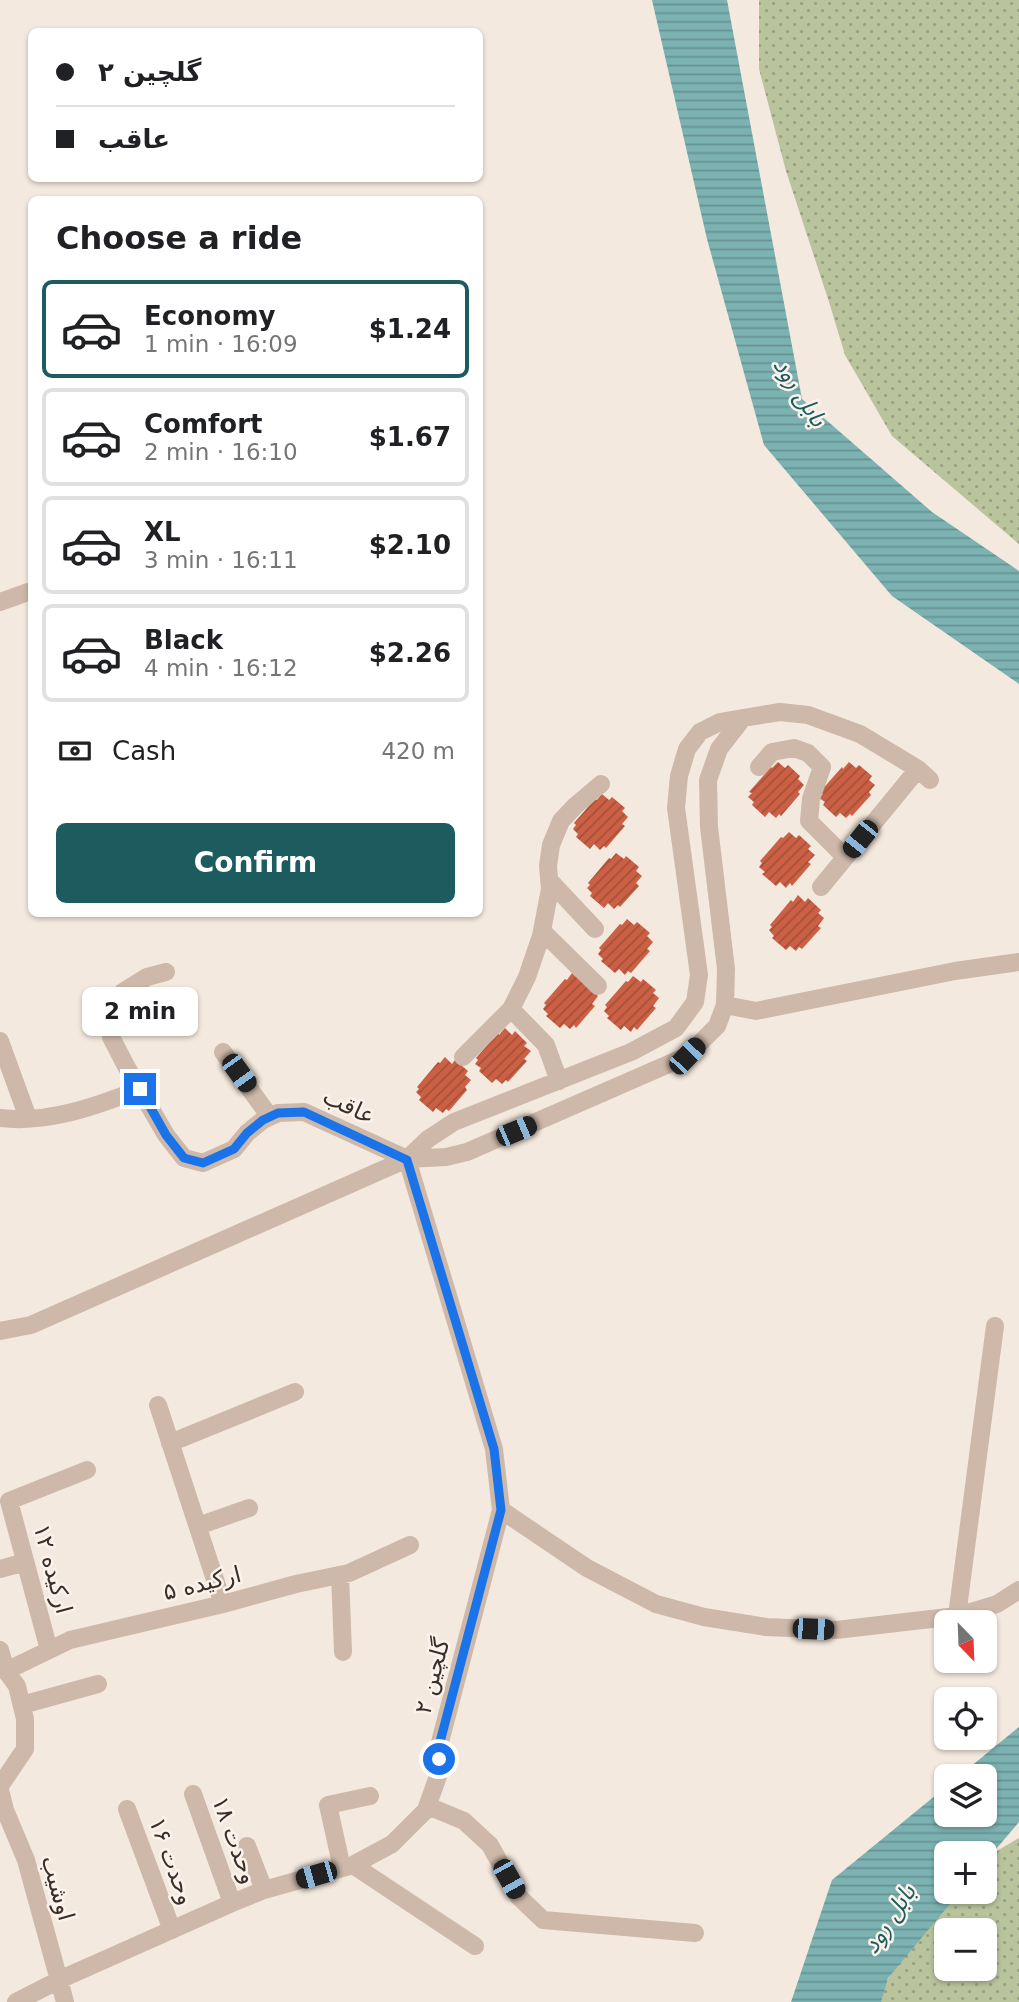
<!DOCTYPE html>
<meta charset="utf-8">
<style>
:root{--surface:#fff;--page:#f2f2f2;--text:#202124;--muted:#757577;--line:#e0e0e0;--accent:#1c5c5e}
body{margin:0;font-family:"DejaVu Sans","Noto Sans Arabic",sans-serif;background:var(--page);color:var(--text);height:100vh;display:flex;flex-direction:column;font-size:26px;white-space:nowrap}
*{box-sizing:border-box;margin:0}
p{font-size:23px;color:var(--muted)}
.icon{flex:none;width:38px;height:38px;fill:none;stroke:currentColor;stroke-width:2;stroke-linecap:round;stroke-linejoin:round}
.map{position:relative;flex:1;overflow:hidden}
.panel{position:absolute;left:28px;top:196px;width:455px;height:721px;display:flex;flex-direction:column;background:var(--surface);border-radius:10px;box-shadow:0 2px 5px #0004}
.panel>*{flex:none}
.banner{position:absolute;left:28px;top:28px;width:455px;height:154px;border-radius:10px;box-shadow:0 2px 5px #0004;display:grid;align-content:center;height:154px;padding:0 28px;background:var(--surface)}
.needle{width:46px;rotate:157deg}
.buttons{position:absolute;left:934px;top:1610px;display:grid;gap:14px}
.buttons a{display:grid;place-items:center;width:63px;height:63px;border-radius:10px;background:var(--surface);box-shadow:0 2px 5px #0004;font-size:35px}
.end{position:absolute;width:32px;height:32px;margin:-16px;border:9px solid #1a73e8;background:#fff;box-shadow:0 0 0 4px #fff}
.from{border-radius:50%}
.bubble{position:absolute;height:49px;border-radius:10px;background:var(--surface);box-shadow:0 2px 5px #0004;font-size:23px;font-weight:800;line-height:49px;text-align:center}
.car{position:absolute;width:21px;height:42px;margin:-21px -10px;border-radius:9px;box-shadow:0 0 5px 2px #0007;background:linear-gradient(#222 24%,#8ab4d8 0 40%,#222 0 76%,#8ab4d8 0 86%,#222 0)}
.banner b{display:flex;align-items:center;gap:24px;height:66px;font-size:26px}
.banner b+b{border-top:2px solid var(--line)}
.banner i{width:18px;height:18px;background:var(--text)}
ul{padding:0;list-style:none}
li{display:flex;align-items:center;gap:21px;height:98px;margin:0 14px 10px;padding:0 14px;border:4px solid var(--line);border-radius:10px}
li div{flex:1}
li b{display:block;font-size:26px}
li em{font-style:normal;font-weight:800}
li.active{border-color:var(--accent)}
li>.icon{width:63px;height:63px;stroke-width:1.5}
h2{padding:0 28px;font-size:32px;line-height:84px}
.pay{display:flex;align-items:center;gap:18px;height:77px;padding:0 28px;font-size:26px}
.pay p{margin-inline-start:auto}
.action{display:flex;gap:14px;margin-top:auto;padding:14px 28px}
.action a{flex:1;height:80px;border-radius:10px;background:var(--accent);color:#fff;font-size:28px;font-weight:800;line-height:80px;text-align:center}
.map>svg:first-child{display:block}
.garden{fill:url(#garden-dots);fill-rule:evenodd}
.water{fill:url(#water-rules)}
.building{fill:url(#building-hatch)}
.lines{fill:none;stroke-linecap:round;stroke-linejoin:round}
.minor{stroke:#cdb8a9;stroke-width:18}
.route{stroke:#1a73e8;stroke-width:9}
.labels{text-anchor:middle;stroke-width:5;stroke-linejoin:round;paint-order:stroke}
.street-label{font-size:23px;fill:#3a2e29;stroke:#fbf3eb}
.water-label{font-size:24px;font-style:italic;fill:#1c5c5e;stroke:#fbf3eb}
</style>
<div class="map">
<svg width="1019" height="2002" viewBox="0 0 1019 2002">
<defs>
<pattern id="garden-dots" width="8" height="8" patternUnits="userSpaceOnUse" patternTransform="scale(1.75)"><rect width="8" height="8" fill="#b9c49d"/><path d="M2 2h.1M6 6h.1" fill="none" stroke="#97a080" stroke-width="1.8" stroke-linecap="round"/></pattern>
<pattern id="water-rules" width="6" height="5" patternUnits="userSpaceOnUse" patternTransform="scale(1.75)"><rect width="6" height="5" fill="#7cb2b2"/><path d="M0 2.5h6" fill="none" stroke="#679191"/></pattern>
<pattern id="building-hatch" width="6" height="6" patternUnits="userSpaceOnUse" patternTransform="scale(1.75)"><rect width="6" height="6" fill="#cb6045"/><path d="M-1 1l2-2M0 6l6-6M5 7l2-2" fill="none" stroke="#a6503a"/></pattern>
</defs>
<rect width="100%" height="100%" fill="#f4e9de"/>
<path class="garden" d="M759,0H1019V544L892,436L845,355L829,302L786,171L759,69Z
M1019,1838V2002H875L916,1929L947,1892H985V1858ZM947,1930H985V1969H947Z"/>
<path class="water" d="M652,0H727L802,399L932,512L1019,571V684L892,596L764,445L707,239Z
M1019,1727V1822L985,1862V1853H947V1892H960L888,1978L881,2002H791L832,1880L947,1786V1815H985V1776H959Z"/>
<path class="building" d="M778,762L785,768L788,765L800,776L798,779L804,785L798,792L800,794L781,816L779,814L776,818L769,812L765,817L752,805L754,802L748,797L752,793L749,792L771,767L772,768Z
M849,762L856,768L859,765L872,776L869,780L875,785L869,792L871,795L852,816L850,814L846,818L840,813L836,817L823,805L825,802L819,798L823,794L820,792L842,767L843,769Z
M602,794L609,800L612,797L625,808L622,811L628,817L622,824L625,826L606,848L604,846L600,850L594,844L590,849L576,837L578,834L573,829L576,825L574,823L595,799L597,800Z
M789,832L796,838L799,835L811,846L808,849L815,855L808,862L811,864L792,886L790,883L786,888L780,882L776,886L762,874L765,872L759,867L762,863L760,861L781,837L783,838Z
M616,853L624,859L626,856L639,867L636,871L642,876L636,883L639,886L620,907L618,905L614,909L608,903L604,908L590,896L592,893L587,888L590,885L588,883L609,858L611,859Z
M798,895L805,902L808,898L821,910L818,913L824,918L818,926L821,928L802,949L799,947L796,951L790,946L786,950L772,938L774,936L769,930L772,927L770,925L791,900L793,902Z
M627,919L634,925L637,922L650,933L647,936L653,942L647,949L650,951L631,973L628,971L625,975L619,969L615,973L601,961L603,959L598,954L601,950L599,948L620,924L622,925Z
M572,973L598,996L592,1004L595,1006L576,1028L574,1025L570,1029L564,1024L560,1028L546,1016L548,1014L543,1009L546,1005L544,1003L565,979L567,980Z
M633,976L641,982L643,979L656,990L653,993L659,998L653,1006L656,1008L637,1030L634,1027L631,1032L624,1026L621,1030L607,1018L609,1016L604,1011L607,1007L605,1005L626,981L628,982Z
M505,1028L512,1035L515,1031L527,1043L524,1046L531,1051L524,1059L527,1061L508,1082L506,1080L502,1084L496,1079L492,1083L479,1071L481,1068L475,1064L478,1060L476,1058L498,1033L499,1035Z
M445,1057L452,1064L455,1060L468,1071L465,1075L471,1080L465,1087L467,1090L449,1111L446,1109L443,1113L436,1108L433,1112L419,1100L421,1097L416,1092L419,1089L417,1087L438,1062L440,1063Z"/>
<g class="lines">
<path class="minor" d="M0,602L28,592
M759,767L772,752L794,748L808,753L822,767L811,799L809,821L845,857
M549,880L595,929
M821,887L918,769
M542,931L598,986
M166,972L147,977L123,992L116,1009L111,1037L126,1066L166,1135L184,1158L203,1163L234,1149L247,1133L263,1120L278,1113L304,1112L407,1159
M725,1005L756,1011L955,971L1019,962
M511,1009L546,1045L559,1081
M0,1041L28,1118
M223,1052L270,1117
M463,1057L511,1009L527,977L541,936L550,889L548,866L551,845L561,821L575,806L601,784
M0,1118C47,1124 97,1106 140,1089
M407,1159L428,1139L454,1122L631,1052L676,1028L695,1002L699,975L676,808L679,776L687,749L700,732L720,722L743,718L780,712L808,715L860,734L918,769L930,780
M0,1331L31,1325L407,1159L446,1157L467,1152L687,1056L717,1026L725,1005L726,969L709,827L708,780L719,749L743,718
M158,1405L223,1604
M170,1443L295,1392
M501,1510L587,1568L656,1604L704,1617L766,1627L836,1630L957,1616L997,1604L1019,1590
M198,1526L249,1508
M0,1569L25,1562
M340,1575L343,1652
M957,1616L995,1326
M0,1650L6,1671L70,1640L223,1604L296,1584L349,1573L410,1545
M49,1650L9,1501L87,1470
M0,1669L6,1671L17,1686L25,1719V1749L0,1786
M22,1705L98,1684
M0,1790L5,1810L26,1860L65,2002
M193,1794L232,1903
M428,1806L464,1821L490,1845L518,1896L543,1920L695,1933
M127,1809L172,1930
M247,1846L264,1890
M353,1865L475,1946
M342,1868L328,1805L370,1796
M16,2002L59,1980L232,1903L264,1890L353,1865L392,1844L426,1810L438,1776L440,1742L501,1510L494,1449L407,1159"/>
</g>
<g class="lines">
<path class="route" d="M140,1089L166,1135L184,1158L203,1163L234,1149L247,1133L263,1120L278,1113L304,1112L407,1160L494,1449L501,1510L440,1742L439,1759"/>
</g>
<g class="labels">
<g class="street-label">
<text transform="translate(349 1106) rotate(25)" y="8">عاقب</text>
<text transform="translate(53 1569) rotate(75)" y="8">ارکیده ۱۲</text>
<text transform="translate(202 1583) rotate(-14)" y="8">ارکیده ۵</text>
<text transform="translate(432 1676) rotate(-75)" y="8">گلچین ۲</text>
<text transform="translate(235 1840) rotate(70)" y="8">وحدت ۱۸</text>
<text transform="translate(172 1861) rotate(70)" y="8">وحدت ۱۶</text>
<text transform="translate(58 1888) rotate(74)" y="8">اوشیب</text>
</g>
<g class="water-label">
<text transform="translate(800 392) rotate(57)" y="8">بابل رود</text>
<text transform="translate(889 1919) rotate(-57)" y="8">بابل رود</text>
</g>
</g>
</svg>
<div class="buttons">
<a><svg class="needle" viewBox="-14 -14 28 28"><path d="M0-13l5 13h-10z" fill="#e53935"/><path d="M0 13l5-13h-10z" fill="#757577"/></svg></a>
<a><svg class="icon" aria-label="locate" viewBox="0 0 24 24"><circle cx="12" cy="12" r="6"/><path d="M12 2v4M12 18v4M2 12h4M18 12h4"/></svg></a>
<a><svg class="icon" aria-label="layers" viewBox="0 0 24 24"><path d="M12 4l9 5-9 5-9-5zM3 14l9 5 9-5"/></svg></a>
<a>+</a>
<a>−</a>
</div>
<i class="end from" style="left:439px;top:1759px"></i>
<i class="end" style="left:140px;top:1089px"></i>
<div class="bubble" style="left:82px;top:987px;width:116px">2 min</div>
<i class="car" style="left:860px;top:839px;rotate:219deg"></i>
<i class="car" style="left:687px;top:1056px;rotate:44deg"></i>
<i class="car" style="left:239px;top:1073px;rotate:144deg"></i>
<i class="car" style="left:516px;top:1131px;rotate:67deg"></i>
<i class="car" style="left:813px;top:1629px;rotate:92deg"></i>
<i class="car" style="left:316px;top:1875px;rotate:254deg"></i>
<i class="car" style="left:509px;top:1879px;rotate:151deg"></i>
<div class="banner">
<b><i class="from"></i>گلچین ۲</b>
<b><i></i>عاقب</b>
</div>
<section class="panel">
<h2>Choose a ride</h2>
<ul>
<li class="active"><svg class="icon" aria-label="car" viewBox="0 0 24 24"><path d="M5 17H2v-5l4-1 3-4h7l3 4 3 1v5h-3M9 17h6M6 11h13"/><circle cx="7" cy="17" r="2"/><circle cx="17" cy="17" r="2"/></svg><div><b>Economy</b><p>1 min · 16:09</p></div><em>$1.24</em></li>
<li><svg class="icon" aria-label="car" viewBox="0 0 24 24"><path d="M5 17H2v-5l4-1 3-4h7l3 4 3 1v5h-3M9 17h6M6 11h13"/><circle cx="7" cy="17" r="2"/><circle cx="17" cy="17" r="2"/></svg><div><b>Comfort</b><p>2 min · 16:10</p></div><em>$1.67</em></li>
<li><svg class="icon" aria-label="car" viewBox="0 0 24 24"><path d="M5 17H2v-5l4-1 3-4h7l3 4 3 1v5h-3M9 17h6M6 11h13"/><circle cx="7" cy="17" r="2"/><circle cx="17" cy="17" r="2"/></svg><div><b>XL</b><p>3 min · 16:11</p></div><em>$2.10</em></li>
<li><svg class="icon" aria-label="car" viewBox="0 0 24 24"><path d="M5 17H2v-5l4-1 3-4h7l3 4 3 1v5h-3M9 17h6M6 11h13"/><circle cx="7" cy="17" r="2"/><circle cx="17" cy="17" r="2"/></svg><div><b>Black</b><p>4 min · 16:12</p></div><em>$2.26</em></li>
</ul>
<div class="pay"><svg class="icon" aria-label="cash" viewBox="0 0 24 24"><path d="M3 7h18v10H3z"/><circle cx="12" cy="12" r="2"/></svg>Cash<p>420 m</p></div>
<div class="action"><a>Confirm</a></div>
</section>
</div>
